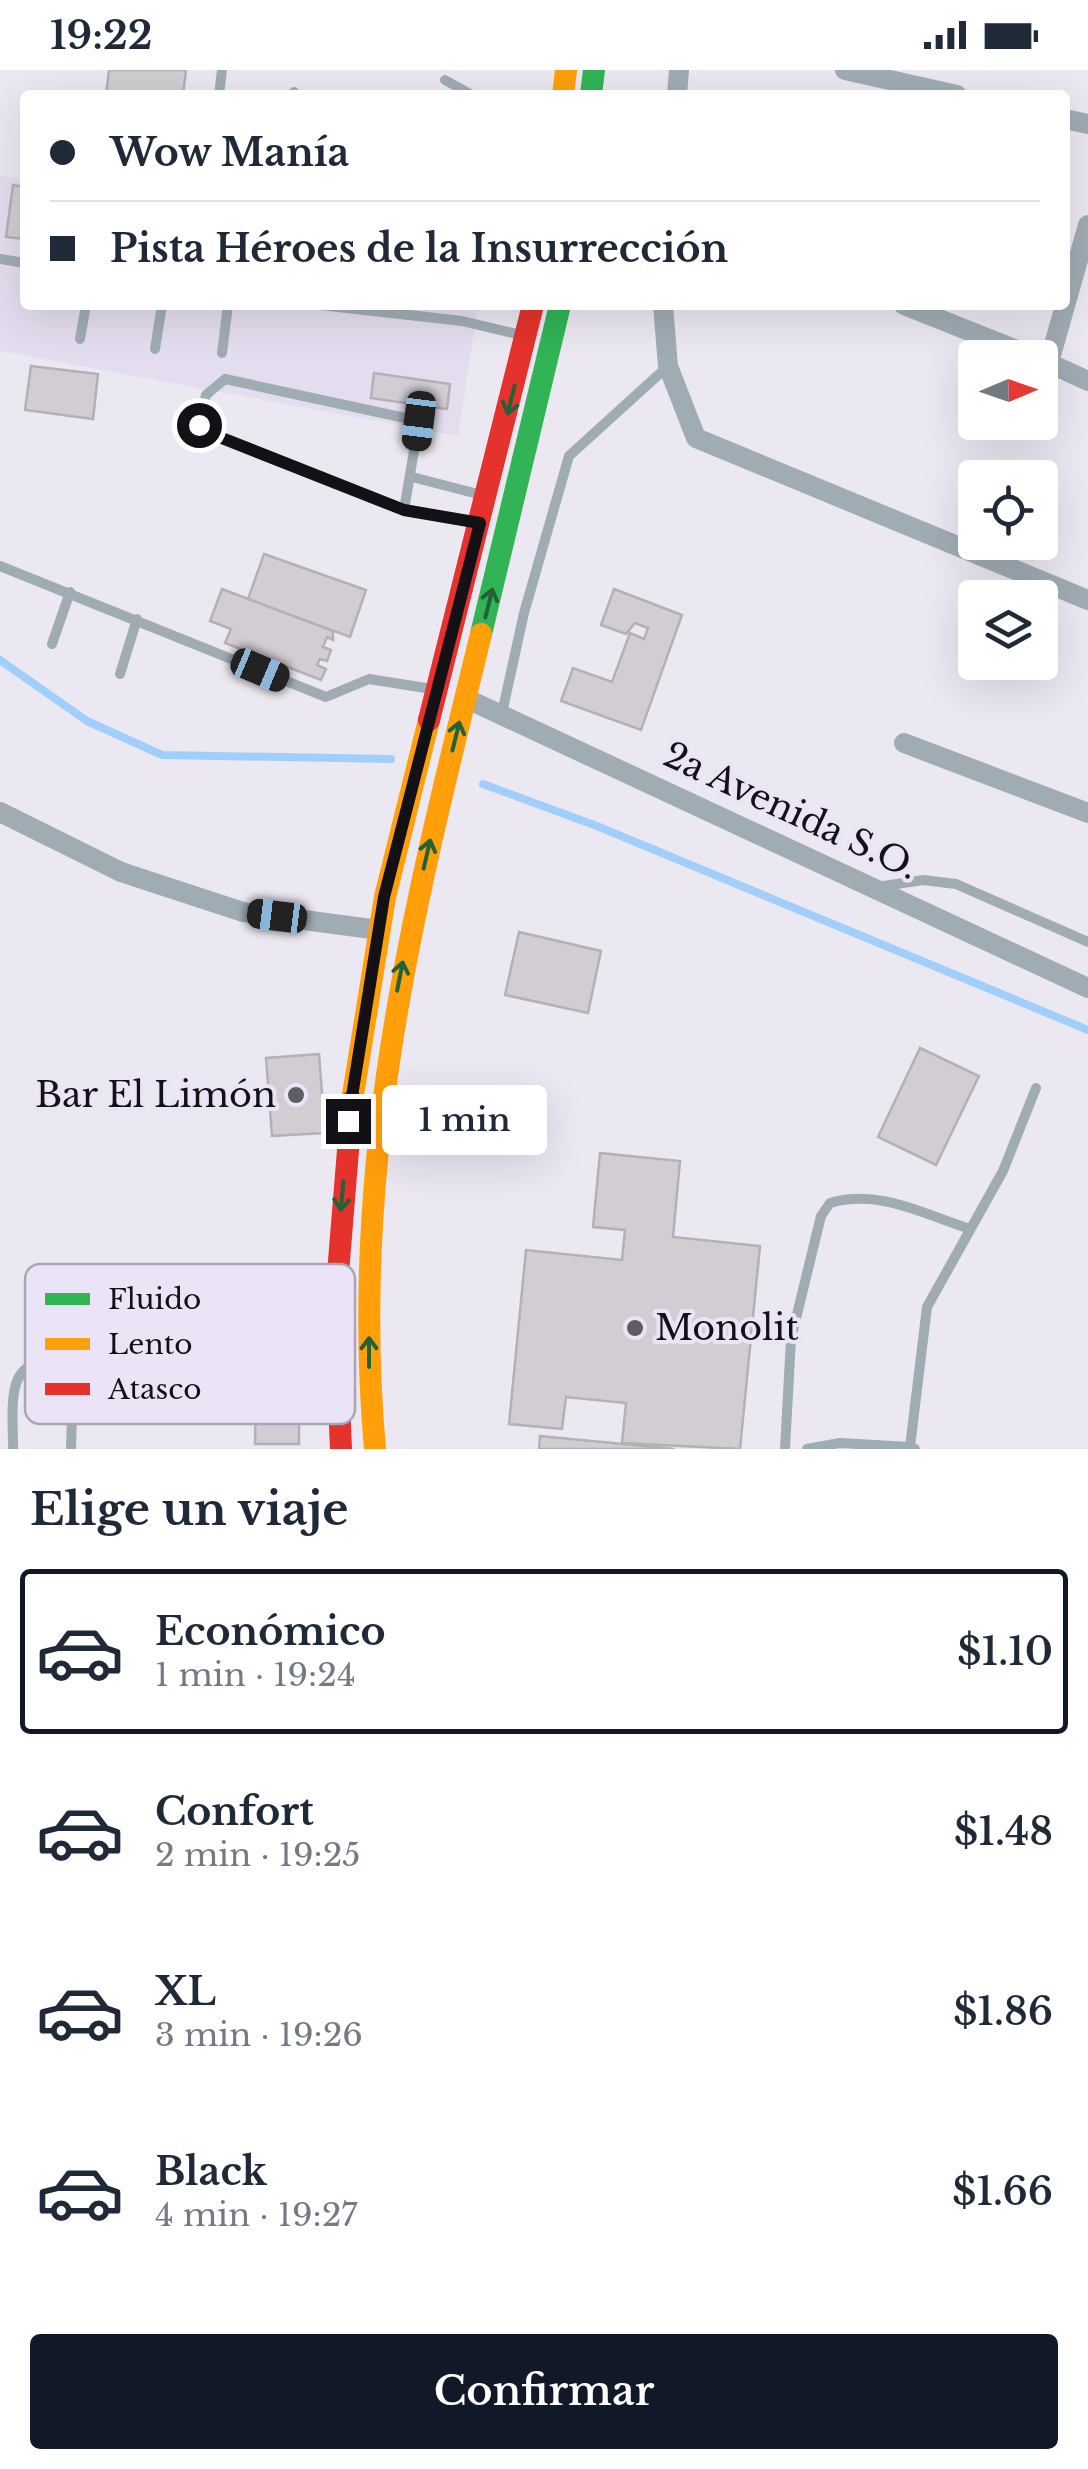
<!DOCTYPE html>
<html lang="es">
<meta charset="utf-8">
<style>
:root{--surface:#fff;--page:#f2f2f3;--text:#1f2937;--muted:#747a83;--line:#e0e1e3;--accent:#111827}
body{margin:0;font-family:"Libre Baskerville",serif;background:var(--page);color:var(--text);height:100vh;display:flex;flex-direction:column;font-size:38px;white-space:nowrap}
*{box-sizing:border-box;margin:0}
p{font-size:32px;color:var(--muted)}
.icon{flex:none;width:55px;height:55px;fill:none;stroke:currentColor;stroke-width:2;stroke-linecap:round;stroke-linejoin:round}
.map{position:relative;height:1379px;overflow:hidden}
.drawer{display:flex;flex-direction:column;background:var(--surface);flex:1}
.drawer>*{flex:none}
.banner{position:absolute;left:20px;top:20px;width:1050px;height:220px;border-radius:10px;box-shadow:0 10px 40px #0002;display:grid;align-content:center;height:220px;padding:0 30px;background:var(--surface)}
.needle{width:65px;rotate:88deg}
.controls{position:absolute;left:958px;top:270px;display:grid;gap:20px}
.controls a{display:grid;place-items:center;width:100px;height:100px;border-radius:10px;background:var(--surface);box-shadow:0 10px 40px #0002;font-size:50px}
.end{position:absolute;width:45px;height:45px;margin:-22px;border:12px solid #131116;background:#fff;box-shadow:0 0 0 5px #fff}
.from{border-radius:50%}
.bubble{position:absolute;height:70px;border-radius:10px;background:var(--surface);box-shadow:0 10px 40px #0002;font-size:32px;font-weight:600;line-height:70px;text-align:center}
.car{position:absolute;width:30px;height:60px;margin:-30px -15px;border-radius:12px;box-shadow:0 0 8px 2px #0007;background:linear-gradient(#222 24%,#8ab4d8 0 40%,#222 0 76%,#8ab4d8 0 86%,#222 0)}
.banner b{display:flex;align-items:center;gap:35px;height:95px;font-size:38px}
.banner b+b{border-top:2px solid var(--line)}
.banner i{width:25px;height:25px;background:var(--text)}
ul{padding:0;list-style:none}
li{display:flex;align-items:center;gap:30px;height:165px;margin:0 20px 15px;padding:0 10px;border:5px solid transparent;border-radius:10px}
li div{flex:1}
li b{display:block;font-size:38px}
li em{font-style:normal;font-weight:600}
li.current{border-color:var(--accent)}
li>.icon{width:90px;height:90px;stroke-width:1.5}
h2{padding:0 30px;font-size:45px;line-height:120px}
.button{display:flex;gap:20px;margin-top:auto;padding:20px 30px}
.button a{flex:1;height:115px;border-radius:10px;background:var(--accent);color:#fff;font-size:40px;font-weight:600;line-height:115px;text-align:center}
.status{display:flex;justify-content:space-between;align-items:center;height:70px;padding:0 50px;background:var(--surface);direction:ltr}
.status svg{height:28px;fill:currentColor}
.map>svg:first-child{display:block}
.built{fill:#e4ddef}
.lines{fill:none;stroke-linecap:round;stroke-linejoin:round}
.stream{stroke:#a1cffb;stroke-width:8}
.building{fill:#d2ccd3;stroke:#b4b0b6;stroke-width:2.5}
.lane{stroke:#a0acb4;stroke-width:10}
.street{stroke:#a0acb4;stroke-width:20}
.fast{stroke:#30b455;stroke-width:22}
.slow{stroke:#ff9f0a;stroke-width:22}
.jam{stroke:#e5322d;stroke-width:22}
.oneway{stroke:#226236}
.route{stroke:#131116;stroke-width:12}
.poi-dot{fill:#5f5c63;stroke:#ebe4f6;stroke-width:4}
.labels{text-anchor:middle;stroke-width:8;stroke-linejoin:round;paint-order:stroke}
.street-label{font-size:35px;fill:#131116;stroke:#ebe4f6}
.poi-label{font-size:35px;fill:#131116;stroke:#ebe4f6;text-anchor:end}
.key{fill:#ebe4f6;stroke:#aaa5b3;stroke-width:2.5}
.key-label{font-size:28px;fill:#131116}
</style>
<div class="status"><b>19:22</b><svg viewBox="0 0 49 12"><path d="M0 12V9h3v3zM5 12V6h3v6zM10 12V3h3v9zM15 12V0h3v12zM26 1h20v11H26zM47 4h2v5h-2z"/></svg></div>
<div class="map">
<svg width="1088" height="1379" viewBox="0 0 1088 1379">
<rect width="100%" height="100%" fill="#ece8f2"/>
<path class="built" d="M0,106L25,109V235H478L458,366L0,281Z"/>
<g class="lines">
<path class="stream" d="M0,590L87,651L162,685L391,689
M483,714L597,756L1088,960"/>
</g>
<path class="building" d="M109,0H186L183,25H106Z
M13,115L25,117V169L6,167Z
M31,296L98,304L93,349L25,340Z
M374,303L450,314L447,339L371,328Z
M264,484L366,520L350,567L248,529Z
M222,519L333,561V570L327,567L323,577L331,580L327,591L320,589L317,595L326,599L321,610L225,573L231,559L210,551Z
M614,519L682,545L641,660L561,631L573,598L612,612L630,563L644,569L648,558L635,553L626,564L601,555Z
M519,862L601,881L588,943L505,925Z
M920,978L979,1006L936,1095L878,1067Z
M319,984L325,1063L272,1066L266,988Z
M600,1083L680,1091L673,1167L760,1176L740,1379L622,1373L626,1333L566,1327L562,1359L509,1354L526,1180L622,1190L625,1160L593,1157Z
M256,1304H292L291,1350H299V1374H255Z
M540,1366L675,1379H539Z"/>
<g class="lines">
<path class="lane" d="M445,10L472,25
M219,25L222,0
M293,25L294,22
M0,189L25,193
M320,235L462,251L521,265
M80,269L86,235
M155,279L162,235
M222,283L228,235
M225,309L419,351L404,440L204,361L199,355L206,325Z
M412,407L478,424
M404,440L472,452
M0,496L326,627L369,609L432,619
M52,574L70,522
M120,604L137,549
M502,643L524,543L569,386L667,297
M877,817L923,810L956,814L1088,872
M13,1379C14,1356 4,1296 38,1295C51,1294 64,1302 73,1311L71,1379
M785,1379L791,1269L821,1146L830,1133C878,1119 921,1143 967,1158
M807,1379L840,1373L910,1377
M915,1379L910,1377L927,1237L1003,1101L1036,1018"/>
<path class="street" d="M845,0L957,25
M677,25L679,0
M1065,49L1088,54
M663,235L668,296L696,368L1088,530
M904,235L1037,288
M1040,289L1088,311
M1049,292L1088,155
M465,628L1088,918
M904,673L1088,743
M0,742L121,802L243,842L379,860"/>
<path class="fast" d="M591,25L594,0
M481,564L560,235"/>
<path class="slow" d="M563,25L566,0
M352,1031L385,827L429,650
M375,1379C349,1090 413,841 481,564"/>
<path class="jam" d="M429,650L533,235
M341,1379L335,1240L352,1031"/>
</g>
<defs><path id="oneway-shaft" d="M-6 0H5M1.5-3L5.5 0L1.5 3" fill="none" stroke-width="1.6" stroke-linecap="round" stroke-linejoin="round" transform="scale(2.5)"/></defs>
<g class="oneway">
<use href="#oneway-shaft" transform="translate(511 330) rotate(104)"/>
<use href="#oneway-shaft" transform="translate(489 533) rotate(-76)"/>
<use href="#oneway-shaft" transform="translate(456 666) rotate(-76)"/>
<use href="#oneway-shaft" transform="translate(427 784) rotate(-77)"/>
<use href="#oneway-shaft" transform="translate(400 906) rotate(-79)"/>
<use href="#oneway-shaft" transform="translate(342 1126) rotate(95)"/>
<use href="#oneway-shaft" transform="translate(369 1282) rotate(-90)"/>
</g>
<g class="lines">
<path class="route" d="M199,355L204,361L404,440L480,453L384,827L348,1051"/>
</g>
<g class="poi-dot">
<circle cx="296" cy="1025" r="10"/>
<circle cx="635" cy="1258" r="10"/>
</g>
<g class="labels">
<g class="street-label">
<text transform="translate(791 741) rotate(25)" y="12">2a Avenida S.O.</text>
</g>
<g class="poi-label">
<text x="276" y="1037">Bar El Limón</text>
<text x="655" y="1270" text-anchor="start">Monolit</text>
</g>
</g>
<rect x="25" y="1194" width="330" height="160" rx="15" class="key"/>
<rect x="45" y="1223" width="45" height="12" fill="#30b455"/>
<rect x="45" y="1268" width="45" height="12" fill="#ff9f0a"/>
<rect x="45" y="1313" width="45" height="12" fill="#e5322d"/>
<g class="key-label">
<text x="108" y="1239">Fluido</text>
<text x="108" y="1284">Lento</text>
<text x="108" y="1329">Atasco</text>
</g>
</svg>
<div class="controls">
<a><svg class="needle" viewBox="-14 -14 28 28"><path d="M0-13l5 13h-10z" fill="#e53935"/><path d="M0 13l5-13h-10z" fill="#747a83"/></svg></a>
<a><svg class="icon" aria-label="locate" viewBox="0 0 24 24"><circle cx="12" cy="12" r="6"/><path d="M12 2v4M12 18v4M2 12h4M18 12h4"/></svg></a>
<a><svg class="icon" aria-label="layers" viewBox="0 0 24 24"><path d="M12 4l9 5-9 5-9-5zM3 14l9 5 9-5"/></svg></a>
</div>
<i class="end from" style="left:199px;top:355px"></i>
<i class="end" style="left:348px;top:1051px"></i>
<div class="bubble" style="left:382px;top:1015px;width:165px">1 min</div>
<i class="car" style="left:419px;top:351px;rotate:187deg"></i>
<i class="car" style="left:260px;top:600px;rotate:113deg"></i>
<i class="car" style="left:277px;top:846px;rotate:277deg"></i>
<div class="banner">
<b><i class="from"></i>Wow Manía</b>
<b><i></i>Pista Héroes de la Insurrección</b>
</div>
</div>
<section class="drawer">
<h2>Elige un viaje</h2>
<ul>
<li class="current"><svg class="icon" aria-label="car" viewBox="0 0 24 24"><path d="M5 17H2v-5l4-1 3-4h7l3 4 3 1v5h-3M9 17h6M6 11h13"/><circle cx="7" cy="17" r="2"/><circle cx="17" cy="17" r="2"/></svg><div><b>Económico</b><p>1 min · 19:24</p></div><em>$1.10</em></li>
<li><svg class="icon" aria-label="car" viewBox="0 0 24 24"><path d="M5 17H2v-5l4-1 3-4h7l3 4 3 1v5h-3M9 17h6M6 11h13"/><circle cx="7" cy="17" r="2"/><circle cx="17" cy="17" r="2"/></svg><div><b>Confort</b><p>2 min · 19:25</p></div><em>$1.48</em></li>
<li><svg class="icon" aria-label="car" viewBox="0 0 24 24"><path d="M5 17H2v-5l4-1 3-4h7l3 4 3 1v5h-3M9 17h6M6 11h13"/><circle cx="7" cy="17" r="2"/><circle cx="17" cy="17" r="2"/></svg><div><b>XL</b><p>3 min · 19:26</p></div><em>$1.86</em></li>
<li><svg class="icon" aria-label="car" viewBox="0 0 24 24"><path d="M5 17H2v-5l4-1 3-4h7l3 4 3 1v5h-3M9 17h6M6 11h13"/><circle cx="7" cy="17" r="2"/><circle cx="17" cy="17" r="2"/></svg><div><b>Black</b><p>4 min · 19:27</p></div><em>$1.66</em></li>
</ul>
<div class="button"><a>Confirmar</a></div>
</section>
